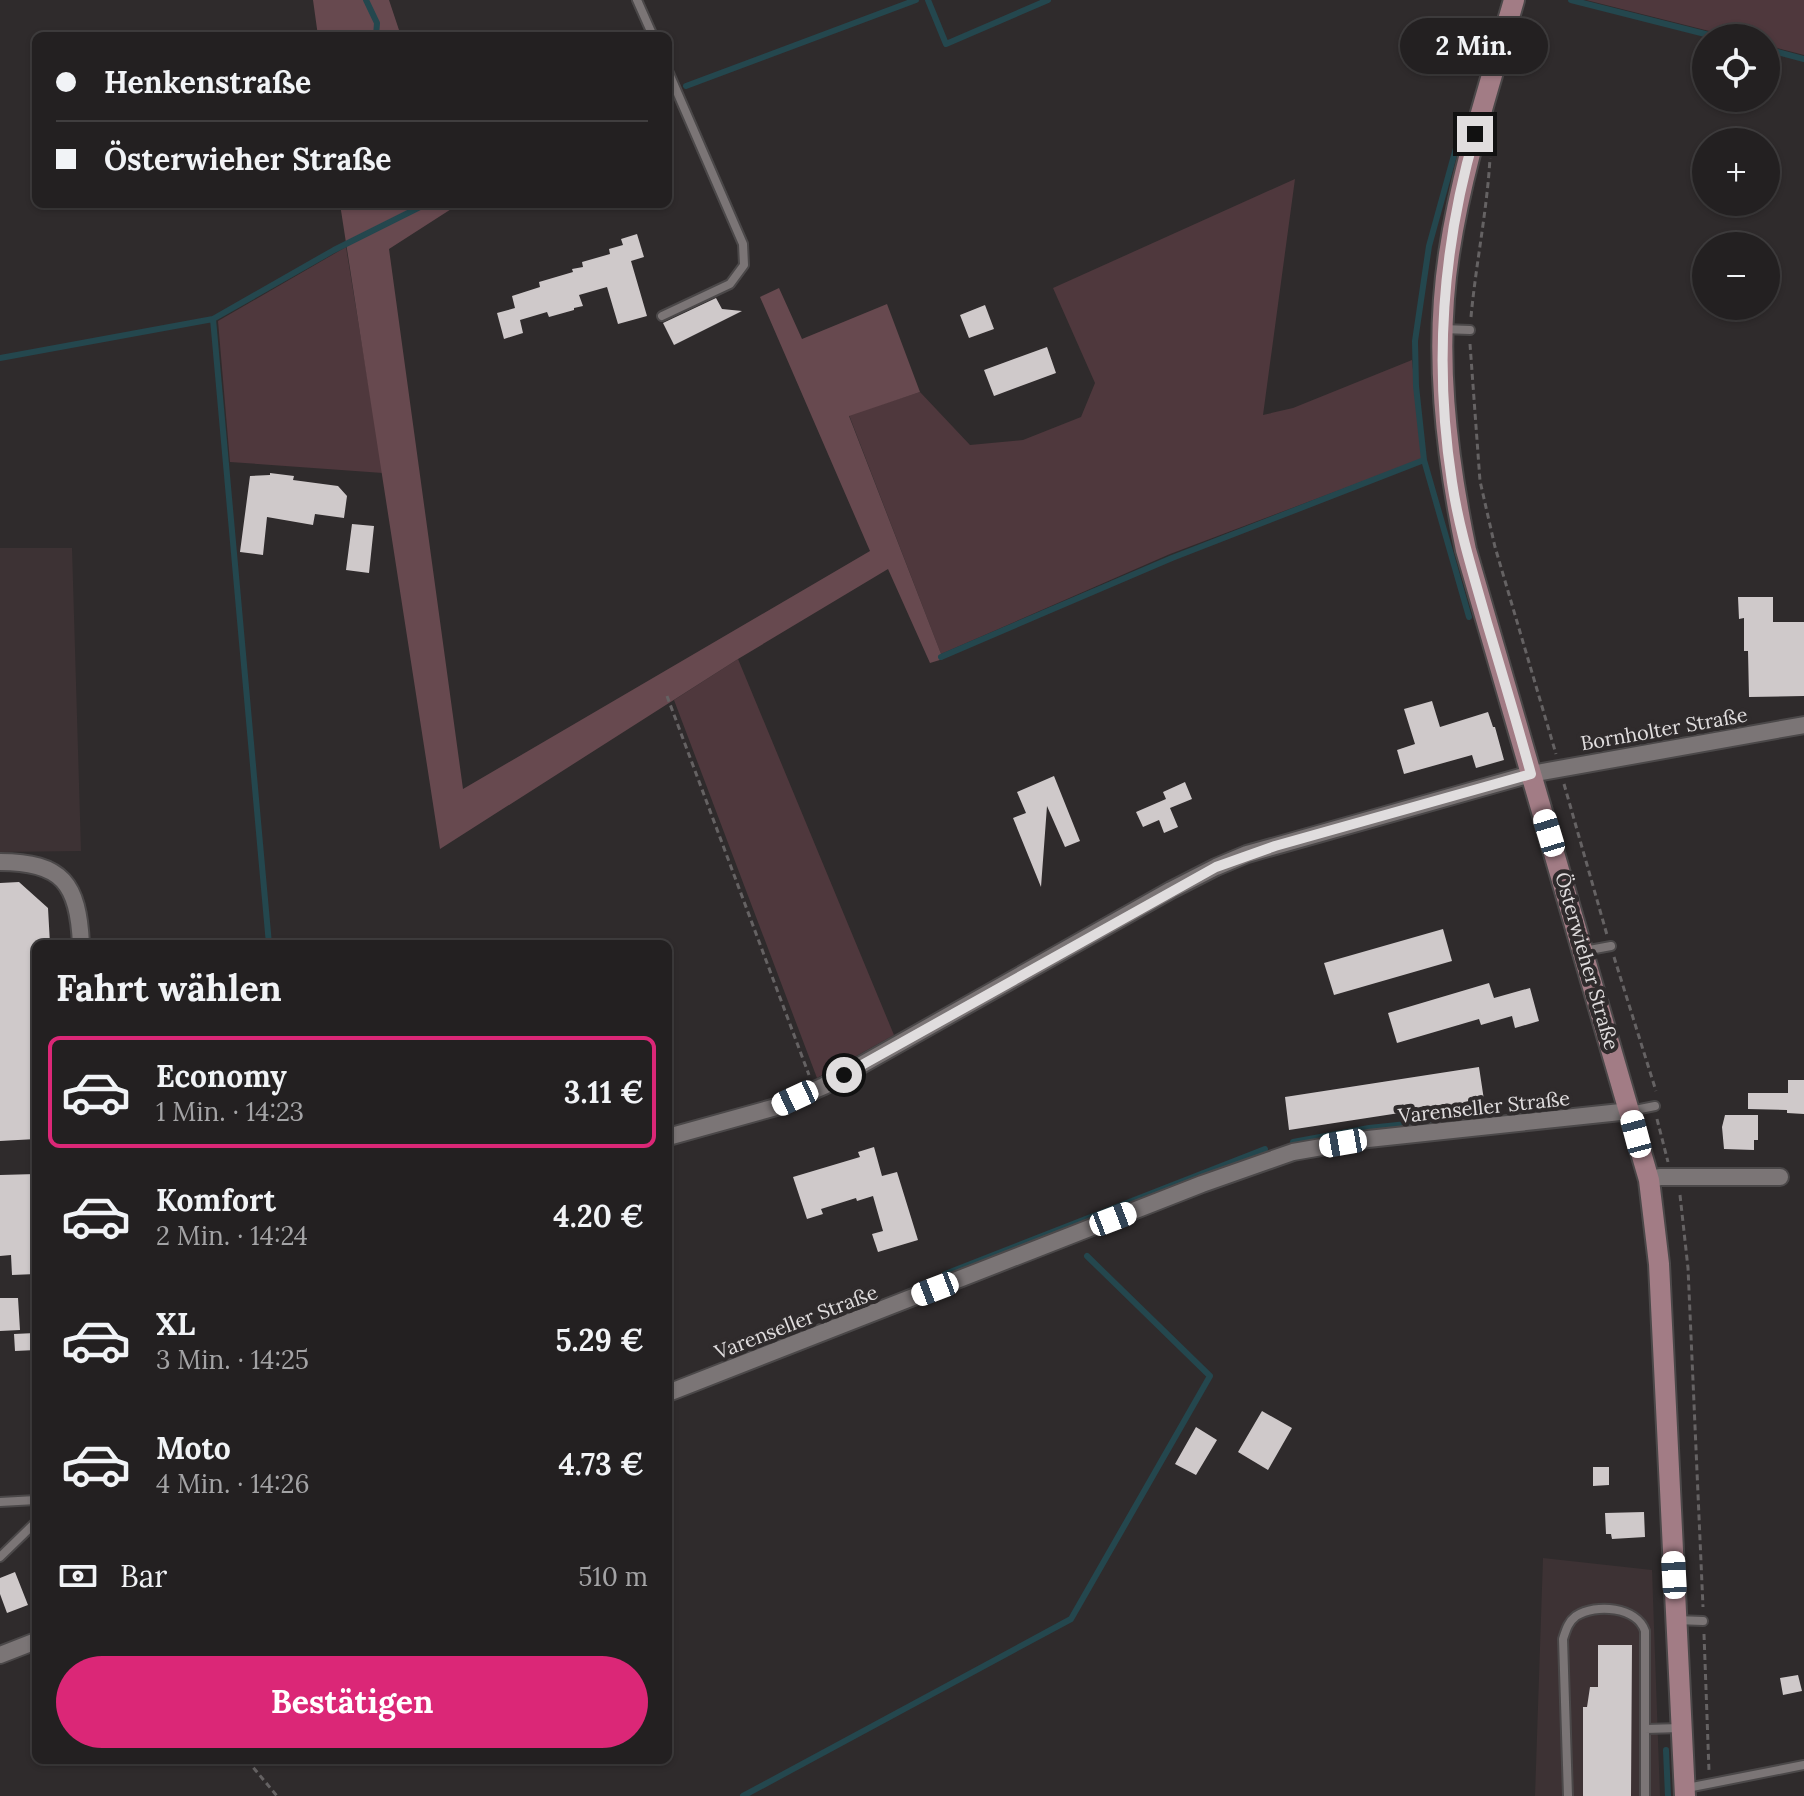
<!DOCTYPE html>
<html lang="de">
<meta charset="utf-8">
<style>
:root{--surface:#232021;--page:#2b282a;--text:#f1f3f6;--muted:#a3a3a5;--line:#403e3f;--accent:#db2777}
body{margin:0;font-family:Lora,serif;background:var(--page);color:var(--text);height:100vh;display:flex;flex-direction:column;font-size:30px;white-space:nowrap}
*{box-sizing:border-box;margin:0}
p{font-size:26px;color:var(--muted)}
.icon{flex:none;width:44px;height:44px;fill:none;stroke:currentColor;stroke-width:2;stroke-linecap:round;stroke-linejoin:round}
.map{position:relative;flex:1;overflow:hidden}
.panel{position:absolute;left:32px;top:940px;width:640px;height:824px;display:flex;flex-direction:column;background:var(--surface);border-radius:12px;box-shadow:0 2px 6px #0004,0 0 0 2px var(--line)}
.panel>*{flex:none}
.hud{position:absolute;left:32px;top:32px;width:640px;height:176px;border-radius:12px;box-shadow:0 2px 6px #0004,0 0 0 2px var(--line);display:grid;align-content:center;height:176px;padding:0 24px;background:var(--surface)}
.tools{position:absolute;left:1692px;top:24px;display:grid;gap:16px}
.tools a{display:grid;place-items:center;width:88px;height:88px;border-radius:50%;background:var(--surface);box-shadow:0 2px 6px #0004,0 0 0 2px var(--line);font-size:40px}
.end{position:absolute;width:36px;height:36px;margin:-18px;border:10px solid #e0ddde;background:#111;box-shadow:0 0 0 4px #111}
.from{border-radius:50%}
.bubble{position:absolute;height:56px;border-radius:28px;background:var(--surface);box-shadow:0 2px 6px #0004,0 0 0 2px var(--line);font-size:26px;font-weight:700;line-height:56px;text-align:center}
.car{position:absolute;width:24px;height:48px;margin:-24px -12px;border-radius:10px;box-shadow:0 0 6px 2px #0007;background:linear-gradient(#fff 24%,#345 0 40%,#fff 0 76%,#345 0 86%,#fff 0)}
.hud b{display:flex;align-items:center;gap:28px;height:76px;font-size:30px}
.hud b+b{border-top:2px solid var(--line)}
.hud i{width:20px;height:20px;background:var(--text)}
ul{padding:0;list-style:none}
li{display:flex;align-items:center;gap:24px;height:112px;margin:0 16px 12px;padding:0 8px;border:4px solid transparent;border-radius:12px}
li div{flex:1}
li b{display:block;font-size:30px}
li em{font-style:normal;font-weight:700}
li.active{border-color:var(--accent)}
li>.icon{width:72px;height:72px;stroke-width:1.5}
h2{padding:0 24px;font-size:36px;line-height:96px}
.pay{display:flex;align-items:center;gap:20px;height:88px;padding:0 24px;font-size:30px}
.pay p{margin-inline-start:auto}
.primary-button{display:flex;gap:16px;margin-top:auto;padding:16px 24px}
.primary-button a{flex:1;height:92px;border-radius:48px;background:var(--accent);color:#fff;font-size:32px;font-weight:700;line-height:92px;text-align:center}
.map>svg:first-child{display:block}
.built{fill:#3d3234}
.green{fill:#4f383d}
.forest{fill:#67494f}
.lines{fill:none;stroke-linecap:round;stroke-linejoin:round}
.stream{stroke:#24474e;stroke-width:6}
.building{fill:#cfc9ca}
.lane-casing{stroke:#4b4849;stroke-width:12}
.street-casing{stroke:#4b4849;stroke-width:20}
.secondary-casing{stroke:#4b4849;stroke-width:24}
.path{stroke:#656263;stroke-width:3;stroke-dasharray:6 4;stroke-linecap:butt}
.lane{stroke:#7b7576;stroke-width:8}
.street{stroke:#7b7576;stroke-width:16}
.secondary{stroke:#a27c85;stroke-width:20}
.route{stroke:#e0ddde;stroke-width:10}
.labels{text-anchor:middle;stroke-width:8;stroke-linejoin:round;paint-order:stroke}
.street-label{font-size:20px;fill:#e0ddde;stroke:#2f2b2c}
</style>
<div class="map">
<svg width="1804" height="1796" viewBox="0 0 1804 1796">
<rect width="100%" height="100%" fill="#2f2b2c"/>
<path class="built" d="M0,548H72L81,851L0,852Z
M1543,1558L1652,1570L1660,1796H1535Z"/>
<path class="green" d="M1586,0H1804V55L1766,45V38H1737Z
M1295,179L1263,415L1293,408L1412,360L1422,459L1170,554L941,654L849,415L920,392L970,445L1023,440L1081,417L1095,383L1053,288Z
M346,247L383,473L230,462L218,321Z
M738,659L894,1035L817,1078L674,700Z"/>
<path class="forest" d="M313,0H389L401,36H318Z
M340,204H459L389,249L463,789L870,551L760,297L779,288L802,339L887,304L920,392L849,416L943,659L930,663L888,569L738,659L440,849Z"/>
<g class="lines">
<path class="stream" d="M366,0L377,23L376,36
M928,0L946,44L1048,0
M1571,0L1721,38
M1766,49L1804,59
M686,86L916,0
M1464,119L1429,246L1415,341L1416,386L1424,460L1469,617
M213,319L269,944
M0,358L213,319L334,250L426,204
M941,657L1172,558L1424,460
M1293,1142L1369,1128L1473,1117
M945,1274L1265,1149
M1666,1750L1668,1796
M743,1796L1071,1619L1210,1376L1087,1256"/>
</g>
<path class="building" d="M637,234L644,257L631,261L647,316L618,324L607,287L579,295L583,306L574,308V310L549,317L547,312L520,320L523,333L504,339L497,313L515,308L512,296L540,287L539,282L573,272L572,269L583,267L582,262L610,254L609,249L623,245L621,239Z
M716,298L722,309L742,311L674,345L663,323Z
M985,305L994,329L969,338L960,315Z
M1047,347L1056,373L994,396L984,370Z
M270,473L294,476L293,480L338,486L347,496L344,518L315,514L313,525L267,517L263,555L240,552L250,476L270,475Z
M352,524L374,526L369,573L346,570Z
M1738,597H1773V622H1804V696L1749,697L1748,651H1744V618L1739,619Z
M1432,701L1440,727L1488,712L1493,727H1495L1504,760L1476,768L1472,755L1404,774L1397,750L1415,744L1404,709Z
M1054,776L1080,841L1065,847L1047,806L1041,887L1013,818L1026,813L1017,792Z
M1185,782L1192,799L1170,808L1178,827L1164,833L1159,820L1143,827L1136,812L1166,799L1163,792Z
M19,882L48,908L50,944H36V1139L0,1141V883Z
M1443,929L1452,961L1334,995L1324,963Z
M1489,983L1494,998L1530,988L1539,1021L1515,1028L1512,1016L1481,1025L1479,1019L1397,1043L1388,1013Z
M1479,1067L1484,1100L1289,1130L1285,1097Z
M1788,1080H1804V1114L1787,1113V1110L1748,1109V1093H1788Z
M1725,1115H1758V1140H1754V1150L1724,1149L1722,1127Z
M874,1147L882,1176L897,1172L918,1240L878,1252L872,1234L883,1231L873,1196L857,1201L856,1198L821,1209L823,1214L807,1219L793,1177L860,1157L858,1152Z
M36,1174V1274L12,1275L11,1255L0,1256V1175Z
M0,1298H18L20,1330L0,1331Z
M35,1333L36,1350L15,1351L14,1334Z
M1262,1411L1292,1428L1268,1470L1238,1452Z
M1196,1427L1217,1440L1196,1475L1175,1464Z
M1593,1467H1609V1485L1593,1486Z
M1644,1512L1645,1537L1612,1539L1611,1534H1606L1605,1513Z
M15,1572L28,1605L7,1613L0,1594V1578Z
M1598,1645H1632L1631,1796H1583V1707H1587L1590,1687H1598Z
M1798,1675L1802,1691L1783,1695L1780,1678Z"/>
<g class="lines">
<defs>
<path id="lane" d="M637,0L653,36
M662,316L730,284L744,265L743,244L668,71
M1443,329L1470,330
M1584,951L1611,946
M1630,1111L1655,1106
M0,1502L36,1500
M0,1557L36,1522
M1676,1620L1703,1621
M1645,1729L1681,1728
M1687,1788L1804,1765
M1568,1796L1563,1639C1566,1630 1568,1622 1576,1616C1596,1603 1637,1607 1645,1631V1796"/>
<path id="street" d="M0,862C63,862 78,884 81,944
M668,1137L776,1107L824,1086L1171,890L1216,867L1247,854L1531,774L1804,725
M1649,1180L1660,1177H1780
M668,1393L1202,1184L1293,1152L1368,1139L1630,1111
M0,1655L36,1641"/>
<path id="secondary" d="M1514,0C1490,84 1462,167 1449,254C1434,352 1446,453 1466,550L1649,1180L1659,1264L1685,1796"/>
</defs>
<use href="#lane" class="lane-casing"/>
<use href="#street" class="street-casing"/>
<use href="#secondary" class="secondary-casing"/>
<path class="path" d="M1471,317C1476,263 1487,211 1490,158
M1470,344L1480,481L1495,547L1556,754
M667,696L809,1075
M1564,784L1607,935
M1614,957L1656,1091
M1657,1119L1668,1162
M1680,1195L1688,1268L1703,1607
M1704,1634L1709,1771
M247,1760L277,1796"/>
<use href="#lane" class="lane"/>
<use href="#street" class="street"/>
<use href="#secondary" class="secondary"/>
</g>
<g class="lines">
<path class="route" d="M844,1075L1216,867L1275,846L1531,774C1517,723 1502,673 1487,623C1474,576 1459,530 1452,482C1434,366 1442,247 1475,134"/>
</g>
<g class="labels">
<g class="street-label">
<text transform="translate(1664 729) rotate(-10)" y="7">Bornholter Straße</text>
<text transform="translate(1587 961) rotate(74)" y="7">Österwieher Straße</text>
<text transform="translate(1484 1107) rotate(-6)" y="7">Varenseller Straße</text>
<text transform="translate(796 1322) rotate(-21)" y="7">Varenseller Straße</text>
</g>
</g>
</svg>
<div class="tools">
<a><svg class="icon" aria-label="locate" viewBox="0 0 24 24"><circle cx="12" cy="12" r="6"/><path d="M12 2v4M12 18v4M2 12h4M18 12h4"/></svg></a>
<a>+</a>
<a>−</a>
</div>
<i class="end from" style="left:844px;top:1075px"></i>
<i class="end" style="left:1475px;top:134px"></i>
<div class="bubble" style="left:1400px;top:18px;width:148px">2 Min.</div>
<i class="car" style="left:1549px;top:833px;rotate:343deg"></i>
<i class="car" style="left:795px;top:1098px;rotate:245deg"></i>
<i class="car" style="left:1636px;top:1134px;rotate:345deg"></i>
<i class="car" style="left:1343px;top:1143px;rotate:260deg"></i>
<i class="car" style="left:1113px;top:1219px;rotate:69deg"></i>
<i class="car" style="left:935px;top:1289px;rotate:249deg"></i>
<i class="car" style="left:1674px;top:1575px;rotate:357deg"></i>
<div class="hud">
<b><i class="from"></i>Henkenstraße</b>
<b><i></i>Österwieher Straße</b>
</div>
<section class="panel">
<h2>Fahrt wählen</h2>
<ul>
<li class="active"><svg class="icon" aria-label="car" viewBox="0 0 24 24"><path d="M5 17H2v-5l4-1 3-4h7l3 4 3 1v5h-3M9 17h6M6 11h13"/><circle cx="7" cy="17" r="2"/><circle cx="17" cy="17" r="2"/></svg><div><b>Economy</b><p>1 Min. · 14:23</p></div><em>3.11 €</em></li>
<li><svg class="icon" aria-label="car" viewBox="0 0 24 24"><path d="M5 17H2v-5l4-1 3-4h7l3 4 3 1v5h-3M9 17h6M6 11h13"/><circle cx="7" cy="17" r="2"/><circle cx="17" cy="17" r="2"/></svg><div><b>Komfort</b><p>2 Min. · 14:24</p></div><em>4.20 €</em></li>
<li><svg class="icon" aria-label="car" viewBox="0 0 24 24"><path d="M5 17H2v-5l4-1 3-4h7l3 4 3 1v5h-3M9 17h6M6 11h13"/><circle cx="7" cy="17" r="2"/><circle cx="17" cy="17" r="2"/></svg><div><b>XL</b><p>3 Min. · 14:25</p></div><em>5.29 €</em></li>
<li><svg class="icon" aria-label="car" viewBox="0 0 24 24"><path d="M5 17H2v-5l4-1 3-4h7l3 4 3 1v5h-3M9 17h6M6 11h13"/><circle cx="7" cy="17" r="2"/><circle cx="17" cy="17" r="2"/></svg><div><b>Moto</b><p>4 Min. · 14:26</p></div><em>4.73 €</em></li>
</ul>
<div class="pay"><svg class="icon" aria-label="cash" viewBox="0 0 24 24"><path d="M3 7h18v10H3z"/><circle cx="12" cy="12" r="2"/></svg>Bar<p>510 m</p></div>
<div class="primary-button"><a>Bestätigen</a></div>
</section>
</div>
